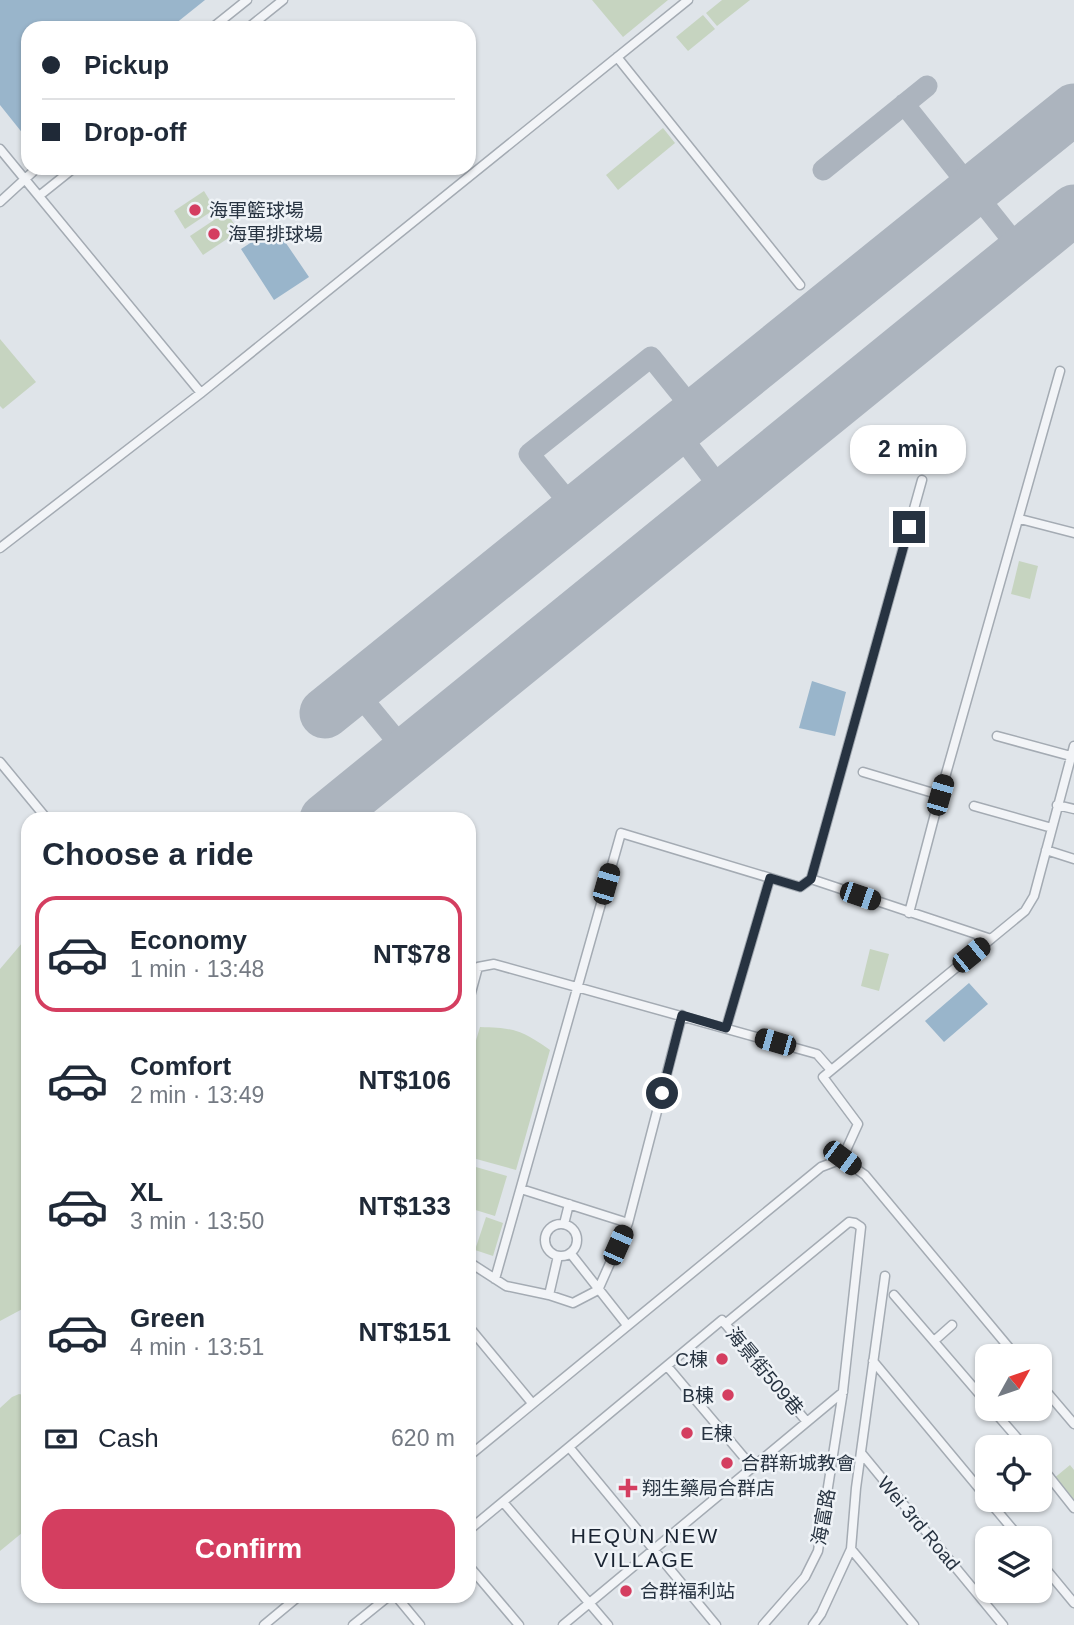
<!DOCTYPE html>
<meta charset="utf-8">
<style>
:root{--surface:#fff;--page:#f2f2f3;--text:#1f2937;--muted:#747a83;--line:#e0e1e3;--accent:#d43e60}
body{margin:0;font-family:Arial,"Noto Sans TC",sans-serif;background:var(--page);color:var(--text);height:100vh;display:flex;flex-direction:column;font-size:26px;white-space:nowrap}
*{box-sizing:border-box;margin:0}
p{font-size:23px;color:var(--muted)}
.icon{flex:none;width:38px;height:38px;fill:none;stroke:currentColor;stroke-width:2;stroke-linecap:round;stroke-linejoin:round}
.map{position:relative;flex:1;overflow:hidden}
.drawer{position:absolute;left:21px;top:812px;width:455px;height:791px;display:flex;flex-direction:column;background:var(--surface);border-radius:21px;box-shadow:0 2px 5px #0004}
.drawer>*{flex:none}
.hud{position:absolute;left:21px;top:21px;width:455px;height:154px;border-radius:21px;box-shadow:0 2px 5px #0004;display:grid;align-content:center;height:154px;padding:0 21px;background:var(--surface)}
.needle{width:46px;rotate:50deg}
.controls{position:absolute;left:975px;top:1344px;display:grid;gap:14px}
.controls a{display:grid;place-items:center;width:77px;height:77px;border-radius:14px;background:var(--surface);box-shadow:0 2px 5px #0004;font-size:35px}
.end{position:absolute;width:32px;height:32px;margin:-16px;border:9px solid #273341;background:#fff;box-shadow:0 0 0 4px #fff}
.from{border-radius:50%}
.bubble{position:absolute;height:49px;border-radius:21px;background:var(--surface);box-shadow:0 2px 5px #0004;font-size:23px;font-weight:800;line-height:49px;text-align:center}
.car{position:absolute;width:21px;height:42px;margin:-21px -10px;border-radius:9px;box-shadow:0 0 5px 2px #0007;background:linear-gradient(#222 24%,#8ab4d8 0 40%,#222 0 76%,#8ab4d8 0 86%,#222 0)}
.hud b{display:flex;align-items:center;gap:24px;height:66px;font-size:26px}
.hud b+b{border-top:2px solid var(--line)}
.hud i{width:18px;height:18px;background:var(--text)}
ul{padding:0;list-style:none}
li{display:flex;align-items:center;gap:21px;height:116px;margin:0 14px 10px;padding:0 7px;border:4px solid transparent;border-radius:21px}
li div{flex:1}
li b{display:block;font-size:26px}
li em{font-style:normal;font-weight:800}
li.active{border-color:var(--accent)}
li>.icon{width:63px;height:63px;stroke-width:1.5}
h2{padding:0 21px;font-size:32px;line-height:84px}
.pay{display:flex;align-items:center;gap:18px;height:77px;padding:0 21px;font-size:26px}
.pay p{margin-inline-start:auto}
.cta{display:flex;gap:14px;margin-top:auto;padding:14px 21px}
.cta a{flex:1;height:80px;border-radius:21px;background:var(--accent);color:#fff;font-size:28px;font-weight:800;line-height:80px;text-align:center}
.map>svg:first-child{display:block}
.green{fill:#c6d4c0}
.water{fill:#99b5cb}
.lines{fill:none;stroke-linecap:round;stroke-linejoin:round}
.taxiway{stroke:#acb4be;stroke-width:21}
.runway{stroke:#acb4be;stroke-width:51}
.street-casing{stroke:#a4abb3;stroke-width:11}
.street{stroke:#f2f4f7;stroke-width:8}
.route{stroke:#273341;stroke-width:9}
.poi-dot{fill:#d43e60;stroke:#eff3f7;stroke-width:2.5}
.labels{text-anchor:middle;stroke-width:5;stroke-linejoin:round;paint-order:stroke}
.poi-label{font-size:19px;fill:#273341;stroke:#eff3f7;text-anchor:start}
.street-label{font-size:19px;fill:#273341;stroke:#eff3f7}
.neighbourhood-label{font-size:21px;letter-spacing:2px;fill:#1a2432;stroke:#eff3f7}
</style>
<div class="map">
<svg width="1074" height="1625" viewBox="0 0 1074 1625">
<rect width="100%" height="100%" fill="#dfe4e9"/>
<path class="green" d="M592,0H668L623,37Z
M722,0H750L717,26L706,13Z
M703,15L715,29L688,51L676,37Z
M663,128L675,143L618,190L606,175Z
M204,191L215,209L185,229L174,211Z
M226,212L239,231L203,255L190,236Z
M0,339L36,382L3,409L0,406Z
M1019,561L1038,566L1030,599L1011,594Z
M28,936V1306L0,1321V969Z
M870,949L889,954L879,991L861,986Z
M480,1027C515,1028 521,1030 550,1050L516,1170L469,1157V1064Z
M469,1165L507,1176L495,1216L469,1208Z
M486,1217L503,1223L493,1256L475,1250Z
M19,1394L28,1396V1528L0,1551V1408L12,1397Z
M1070,1465L1074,1470V1503L1053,1479Z"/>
<path class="water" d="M0,0H205L170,28H28V140L0,105Z
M275,227L309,277L274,300L241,249Z
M812,681L846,692L835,736L799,728Z
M969,983L988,1004L944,1042L925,1021Z"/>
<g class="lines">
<path class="taxiway" d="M904,104L1022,252
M823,170L927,86
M676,430L725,494
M576,511L529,454L651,357L697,414
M355,690L407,753"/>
<path class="runway" d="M325,713L1074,109
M325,819L1074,210"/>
<defs>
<path id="street" d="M212,28L247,0
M248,28L283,0
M617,57L800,285
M0,149L201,393
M39,196L74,168
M0,202L37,168
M1020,519L1074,533
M0,548L201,393L688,0
M997,736L1074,757
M0,762L47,819
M863,772L940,795
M1057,805L1074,809
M974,806L1052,828
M1046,850L1074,859
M811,879L922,480
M909,913L940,795L1060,371
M469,1000L478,967L494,964L817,1054L831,1070
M726,1028L770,878
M842,1159L858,1124L823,1077L1025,911L1034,896L1074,746
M521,1189L628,1223
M545 1240a16 16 0 1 1 32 0a16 16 0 1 1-32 0Z
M564,1224L569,1204
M571,1254L627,1325
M469,1262L506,1286L549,1295L573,1303L598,1290L628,1223L682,1015
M495,1279L621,833L800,887L811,879L991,939
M549,1295L558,1256
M894,1295L987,1403
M725,1324L849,1222L855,1223L861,1227L843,1391L818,1551L805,1577L763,1625
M469,1327L532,1403
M934,1341L952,1325
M873,1361L987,1498
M667,1366L753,1468
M1040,1384L1074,1424
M992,1409L1025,1447
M569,1447L716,1625
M862,1454L1003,1625
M469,1456L821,1167L842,1159L865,1175L1016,1356
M1040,1465L1074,1508
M988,1500L1020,1538
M503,1502L608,1625
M469,1530L722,1320L807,1422
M851,1549L914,1625
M1040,1562L1074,1603
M469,1566L519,1625
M396,1596L420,1625
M264,1625L299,1596
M353,1625L389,1596
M563,1625L843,1392
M813,1625L821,1614L851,1549L856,1488L885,1276"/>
</defs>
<use href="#street" class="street-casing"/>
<use href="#street" class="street"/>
</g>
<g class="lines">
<path class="route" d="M662,1093L682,1015L726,1028L770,878L800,887L811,879L909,527"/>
</g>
<g class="poi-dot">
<circle cx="195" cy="210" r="7"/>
<circle cx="214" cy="234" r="7"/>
<circle cx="722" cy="1359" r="7"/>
<circle cx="728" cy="1395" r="7"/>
<circle cx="687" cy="1433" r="7"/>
<circle cx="727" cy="1463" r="7"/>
<path d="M624.5 1477.5h7v7h7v7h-7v7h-7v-7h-7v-7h7z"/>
<circle cx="626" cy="1591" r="7"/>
</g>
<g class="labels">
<g class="poi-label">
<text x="209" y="217">海軍籃球場</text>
<text x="228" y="241">海軍排球場</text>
<text x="708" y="1366" text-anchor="end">C棟</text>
<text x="714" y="1402" text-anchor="end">B棟</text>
<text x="701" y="1440">E棟</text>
<text x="741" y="1470">合群新城教會</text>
<text x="642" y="1495">翔生藥局合群店</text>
<text x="640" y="1598">合群福利站</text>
</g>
<g class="street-label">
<text transform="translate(765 1371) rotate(50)" y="7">海景街509巷</text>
<text transform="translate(823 1517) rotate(-80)" y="7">海富路</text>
<text transform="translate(919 1523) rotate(50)" y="7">Wei 3rd Road</text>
</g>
<g class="neighbourhood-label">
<text x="645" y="1543">HEQUN NEW<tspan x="645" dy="24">VILLAGE</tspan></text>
</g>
</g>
</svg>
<div class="controls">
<a><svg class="needle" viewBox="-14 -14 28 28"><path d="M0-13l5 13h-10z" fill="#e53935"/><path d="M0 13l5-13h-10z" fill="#747a83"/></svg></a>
<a><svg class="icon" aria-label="locate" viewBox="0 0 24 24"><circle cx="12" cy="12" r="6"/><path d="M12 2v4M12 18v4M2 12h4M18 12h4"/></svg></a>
<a><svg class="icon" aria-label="layers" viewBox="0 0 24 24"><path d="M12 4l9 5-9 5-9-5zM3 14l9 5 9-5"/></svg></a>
</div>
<i class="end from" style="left:662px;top:1093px"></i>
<i class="end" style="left:909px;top:527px"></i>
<div class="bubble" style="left:850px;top:425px;width:116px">2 min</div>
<i class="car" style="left:940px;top:795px;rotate:16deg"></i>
<i class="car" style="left:606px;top:884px;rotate:16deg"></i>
<i class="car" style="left:860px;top:896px;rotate:109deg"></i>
<i class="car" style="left:971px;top:955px;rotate:51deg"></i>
<i class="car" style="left:775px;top:1042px;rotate:286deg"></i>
<i class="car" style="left:842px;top:1158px;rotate:127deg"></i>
<i class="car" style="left:618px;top:1245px;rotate:24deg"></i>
<div class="hud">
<b><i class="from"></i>Pickup</b>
<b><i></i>Drop-off</b>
</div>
<section class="drawer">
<h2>Choose a ride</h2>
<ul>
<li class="active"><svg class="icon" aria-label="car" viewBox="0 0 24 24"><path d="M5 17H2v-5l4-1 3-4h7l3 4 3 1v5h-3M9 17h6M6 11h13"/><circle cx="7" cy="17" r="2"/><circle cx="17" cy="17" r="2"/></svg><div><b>Economy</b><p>1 min · 13:48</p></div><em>NT$78</em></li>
<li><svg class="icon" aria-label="car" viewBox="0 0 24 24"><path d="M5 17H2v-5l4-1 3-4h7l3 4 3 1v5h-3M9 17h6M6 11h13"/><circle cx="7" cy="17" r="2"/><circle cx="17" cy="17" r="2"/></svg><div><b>Comfort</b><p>2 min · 13:49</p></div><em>NT$106</em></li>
<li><svg class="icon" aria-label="car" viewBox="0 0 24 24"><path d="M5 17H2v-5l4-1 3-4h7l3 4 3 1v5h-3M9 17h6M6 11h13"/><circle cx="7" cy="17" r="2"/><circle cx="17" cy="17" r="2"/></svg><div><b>XL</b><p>3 min · 13:50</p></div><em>NT$133</em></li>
<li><svg class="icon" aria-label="car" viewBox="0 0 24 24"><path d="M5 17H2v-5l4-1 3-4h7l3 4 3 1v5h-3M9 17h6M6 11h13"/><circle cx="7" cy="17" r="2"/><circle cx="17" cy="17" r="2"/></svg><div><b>Green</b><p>4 min · 13:51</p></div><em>NT$151</em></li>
</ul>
<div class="pay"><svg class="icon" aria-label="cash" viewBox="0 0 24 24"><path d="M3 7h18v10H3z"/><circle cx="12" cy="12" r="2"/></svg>Cash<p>620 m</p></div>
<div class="cta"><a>Confirm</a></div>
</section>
</div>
